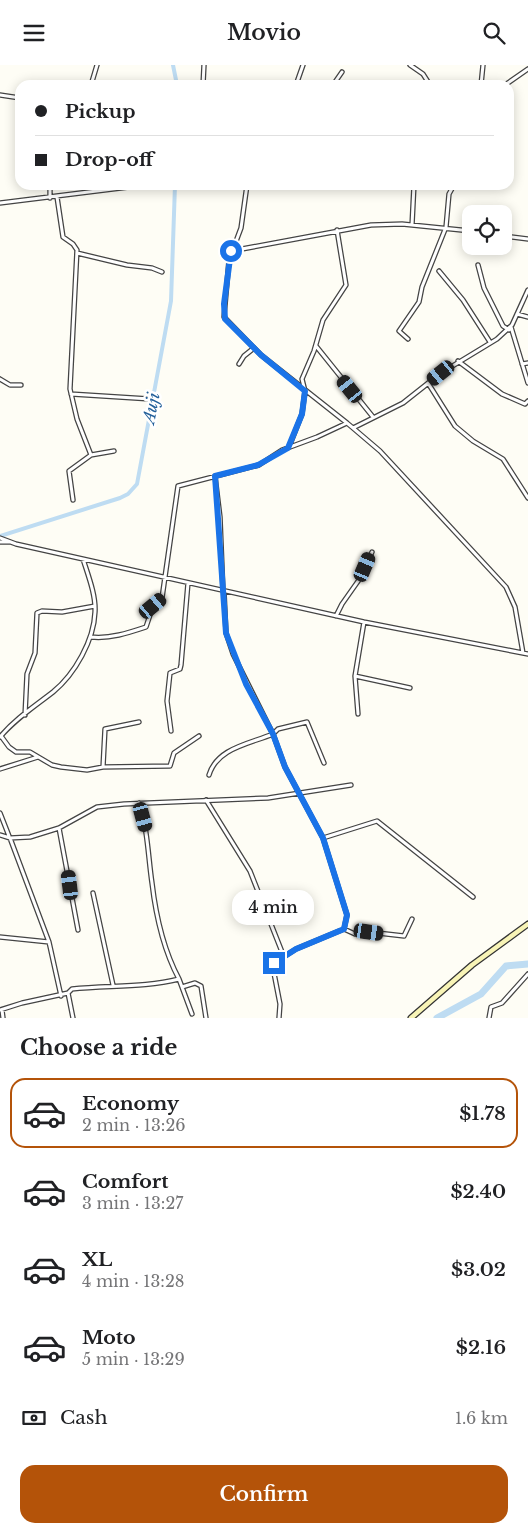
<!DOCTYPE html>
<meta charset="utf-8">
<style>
:root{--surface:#fff;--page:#f2f2f2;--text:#202124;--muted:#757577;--line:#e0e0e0;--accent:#b45309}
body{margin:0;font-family:"Libre Baskerville",serif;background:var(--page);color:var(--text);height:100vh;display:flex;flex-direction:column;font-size:19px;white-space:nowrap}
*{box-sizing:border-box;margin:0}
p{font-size:16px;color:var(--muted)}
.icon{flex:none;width:28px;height:28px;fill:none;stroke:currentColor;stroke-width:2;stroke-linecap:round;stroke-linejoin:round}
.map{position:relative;height:953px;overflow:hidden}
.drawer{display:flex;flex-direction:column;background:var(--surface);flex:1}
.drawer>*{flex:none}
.hud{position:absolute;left:15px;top:15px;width:499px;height:110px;border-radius:15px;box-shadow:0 2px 12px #0003;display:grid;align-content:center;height:110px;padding:0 20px;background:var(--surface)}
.buttons{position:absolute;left:462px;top:140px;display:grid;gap:10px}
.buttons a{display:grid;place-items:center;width:50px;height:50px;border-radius:10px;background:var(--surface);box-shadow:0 2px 12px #0003;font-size:25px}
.end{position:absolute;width:22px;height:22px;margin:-11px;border:6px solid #1a73e8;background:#fff;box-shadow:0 0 0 2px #fff}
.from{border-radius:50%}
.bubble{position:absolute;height:35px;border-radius:15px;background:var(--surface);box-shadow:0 2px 12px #0003;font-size:16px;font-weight:600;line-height:35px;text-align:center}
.car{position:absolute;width:15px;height:30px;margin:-15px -8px;border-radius:6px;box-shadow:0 0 4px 1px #0007;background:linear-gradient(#222 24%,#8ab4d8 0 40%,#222 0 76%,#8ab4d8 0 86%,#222 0)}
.hud b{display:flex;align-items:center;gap:18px;height:48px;font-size:19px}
.hud b+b{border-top:1px solid var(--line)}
.hud i{width:12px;height:12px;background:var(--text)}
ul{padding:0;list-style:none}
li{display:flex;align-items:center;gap:15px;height:70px;margin:0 10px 8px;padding:0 10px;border:2px solid transparent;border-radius:15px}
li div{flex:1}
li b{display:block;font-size:19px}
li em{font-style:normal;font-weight:600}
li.active{border-color:var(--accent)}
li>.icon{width:45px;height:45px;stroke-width:1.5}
h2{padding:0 20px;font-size:22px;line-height:60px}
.pay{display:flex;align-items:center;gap:12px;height:55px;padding:0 20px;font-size:19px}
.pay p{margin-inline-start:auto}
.action{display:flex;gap:10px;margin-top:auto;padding:10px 20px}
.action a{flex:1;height:58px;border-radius:15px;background:var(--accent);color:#fff;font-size:20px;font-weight:600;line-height:58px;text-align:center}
header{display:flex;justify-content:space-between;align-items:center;height:65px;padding:0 20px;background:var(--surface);font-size:22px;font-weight:600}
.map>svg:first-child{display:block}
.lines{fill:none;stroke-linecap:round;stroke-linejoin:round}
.canal{stroke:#bedcf2;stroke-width:4}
.river{stroke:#bedcf2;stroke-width:7}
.street-casing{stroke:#444;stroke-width:5.5}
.secondary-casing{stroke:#333;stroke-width:7}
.street{stroke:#fff;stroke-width:3}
.secondary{stroke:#f8f4b6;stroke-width:4.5}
.route{stroke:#1a73e8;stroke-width:6}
.labels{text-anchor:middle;stroke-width:5;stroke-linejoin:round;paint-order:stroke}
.water-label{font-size:16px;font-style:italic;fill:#23609a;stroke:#fff}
</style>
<header><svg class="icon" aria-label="menu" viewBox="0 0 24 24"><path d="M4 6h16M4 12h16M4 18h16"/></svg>Movio<svg class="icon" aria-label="search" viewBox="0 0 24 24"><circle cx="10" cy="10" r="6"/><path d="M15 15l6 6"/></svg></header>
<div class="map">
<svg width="528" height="953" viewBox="0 0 528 953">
<rect width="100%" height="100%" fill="#fefdf5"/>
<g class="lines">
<path class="canal" d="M173,0L177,20
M0,471L120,433L128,429L137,419L171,236L175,120"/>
<path class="river" d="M437,953L481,929L506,901L528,899"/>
<defs>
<path id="street" d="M410,0L423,9L430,20
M91,20L97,0
M203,20L204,0
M296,20L303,0
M333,20L342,7
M481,20L483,0
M505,20L528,4
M0,30L20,33
M247,120L241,163L229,195L224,252L261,290L347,358
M57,132L63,172L73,179L77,185L70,324L77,354L91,390L114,386
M50,133V120
M0,138L145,120
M412,160L414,120
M504,171L528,174
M231,186L371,160L402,159L471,166
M77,188L127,200L152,203L162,207
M478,200L484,223L503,261L509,265
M439,206L463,235L490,277
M517,249L528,252
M511,262L528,318
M408,274L399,266L419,237L422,222L446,162L449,129L454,120
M316,281L373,352
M458,296L502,329L525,339L528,336
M239,299L244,291L254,283
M522,299L528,298
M0,314L10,320H21
M428,318L455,361L473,376L503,394L528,433
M71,329L150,334
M353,363L380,386L506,522L515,542L523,588
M289,382L302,349L305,326L302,314L314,286L323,255L346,220L337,165
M215,411L220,452L223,526
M73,435L69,406L91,390
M0,473L16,479L364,557L528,589
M0,477H9
M224,526L226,568L233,589L273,669L285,702L323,773L347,850L344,864L355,869L369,867L404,871L412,854
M336,551L342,539L361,512L372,487
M91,572C110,574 128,568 146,562L153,541L162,533L178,421L259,400L282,385L317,372L347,358L353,363L403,338L441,308L497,274L512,260L528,225
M355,611L410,623
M358,649L355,611L364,557
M25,650L27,609L35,588L37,548L42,546L62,547L95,541
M171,666L167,636L170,608L180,604L181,600L188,518
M1,671L9,682L16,687H30L52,700L61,702L87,705L103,702L170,701L174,688L199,671
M0,672C15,654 35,641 53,627C75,609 94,575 95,547C96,530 88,510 83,494
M103,702L105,664L139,657
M0,704L38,692
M209,710C217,683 249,679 273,669L278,664L307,657L324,698
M206,735L250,806L284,892
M139,738C148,765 148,791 152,818C156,852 163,884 179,914
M0,748L9,771
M59,763L78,865
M0,770L10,773L49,877
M10,773L30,772L59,763L97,742L124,739L268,733L351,720
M323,773L377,756L473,832
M93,828L113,920
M0,872L49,877L61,931
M182,922L195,918L201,921L206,953
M0,945L22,938L68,928
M2,945L3,953
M73,953L68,928L72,924C108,920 144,923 179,914L192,949
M279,953L280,939L273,903L274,898L296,884L344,864
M489,953L491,942L502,938L528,909"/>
<path id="secondary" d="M411,953L472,900L528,859"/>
</defs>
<use href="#street" class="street-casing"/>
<use href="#secondary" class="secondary-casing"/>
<use href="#street" class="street"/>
<use href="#secondary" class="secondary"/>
</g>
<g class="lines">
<path class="route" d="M231,186L224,239L225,254L261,290L305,326L302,349L288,383L258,400L215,411L226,568L246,619L273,669L285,702L323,773L347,850L344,864L296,884L274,898"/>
</g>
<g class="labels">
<g class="water-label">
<text transform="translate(151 343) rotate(-79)" y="6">Auji</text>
</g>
</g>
</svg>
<div class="buttons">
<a><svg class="icon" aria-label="locate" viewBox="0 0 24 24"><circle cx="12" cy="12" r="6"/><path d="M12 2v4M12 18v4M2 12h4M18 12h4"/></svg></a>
</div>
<i class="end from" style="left:231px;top:186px"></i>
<i class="end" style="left:274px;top:898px"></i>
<div class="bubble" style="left:232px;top:825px;width:82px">4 min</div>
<i class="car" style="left:441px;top:308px;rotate:231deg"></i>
<i class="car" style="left:350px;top:324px;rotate:321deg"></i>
<i class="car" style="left:365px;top:502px;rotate:23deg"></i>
<i class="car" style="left:153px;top:541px;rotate:50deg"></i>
<i class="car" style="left:143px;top:752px;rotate:165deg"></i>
<i class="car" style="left:70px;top:820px;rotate:353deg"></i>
<i class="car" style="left:369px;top:867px;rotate:98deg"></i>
<div class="hud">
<b><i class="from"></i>Pickup</b>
<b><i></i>Drop-off</b>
</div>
</div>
<section class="drawer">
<h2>Choose a ride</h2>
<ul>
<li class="active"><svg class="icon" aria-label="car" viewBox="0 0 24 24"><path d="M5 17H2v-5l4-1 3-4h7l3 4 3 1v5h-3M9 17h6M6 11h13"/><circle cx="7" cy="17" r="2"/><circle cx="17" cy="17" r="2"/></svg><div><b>Economy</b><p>2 min · 13:26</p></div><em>$1.78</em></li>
<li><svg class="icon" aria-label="car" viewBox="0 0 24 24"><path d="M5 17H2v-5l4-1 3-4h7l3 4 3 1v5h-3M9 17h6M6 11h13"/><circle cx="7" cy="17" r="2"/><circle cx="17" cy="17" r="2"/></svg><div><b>Comfort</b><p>3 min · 13:27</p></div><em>$2.40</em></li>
<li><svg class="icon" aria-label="car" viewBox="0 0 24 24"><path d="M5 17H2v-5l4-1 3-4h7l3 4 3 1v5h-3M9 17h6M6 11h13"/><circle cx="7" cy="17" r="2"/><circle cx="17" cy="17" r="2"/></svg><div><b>XL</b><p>4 min · 13:28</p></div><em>$3.02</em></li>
<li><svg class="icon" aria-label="car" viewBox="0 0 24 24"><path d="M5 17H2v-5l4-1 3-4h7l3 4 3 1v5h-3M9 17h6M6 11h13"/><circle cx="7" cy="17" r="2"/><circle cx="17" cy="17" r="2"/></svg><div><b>Moto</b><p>5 min · 13:29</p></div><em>$2.16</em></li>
</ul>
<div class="pay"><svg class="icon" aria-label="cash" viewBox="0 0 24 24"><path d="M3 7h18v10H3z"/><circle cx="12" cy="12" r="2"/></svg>Cash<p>1.6 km</p></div>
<div class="action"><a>Confirm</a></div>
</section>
